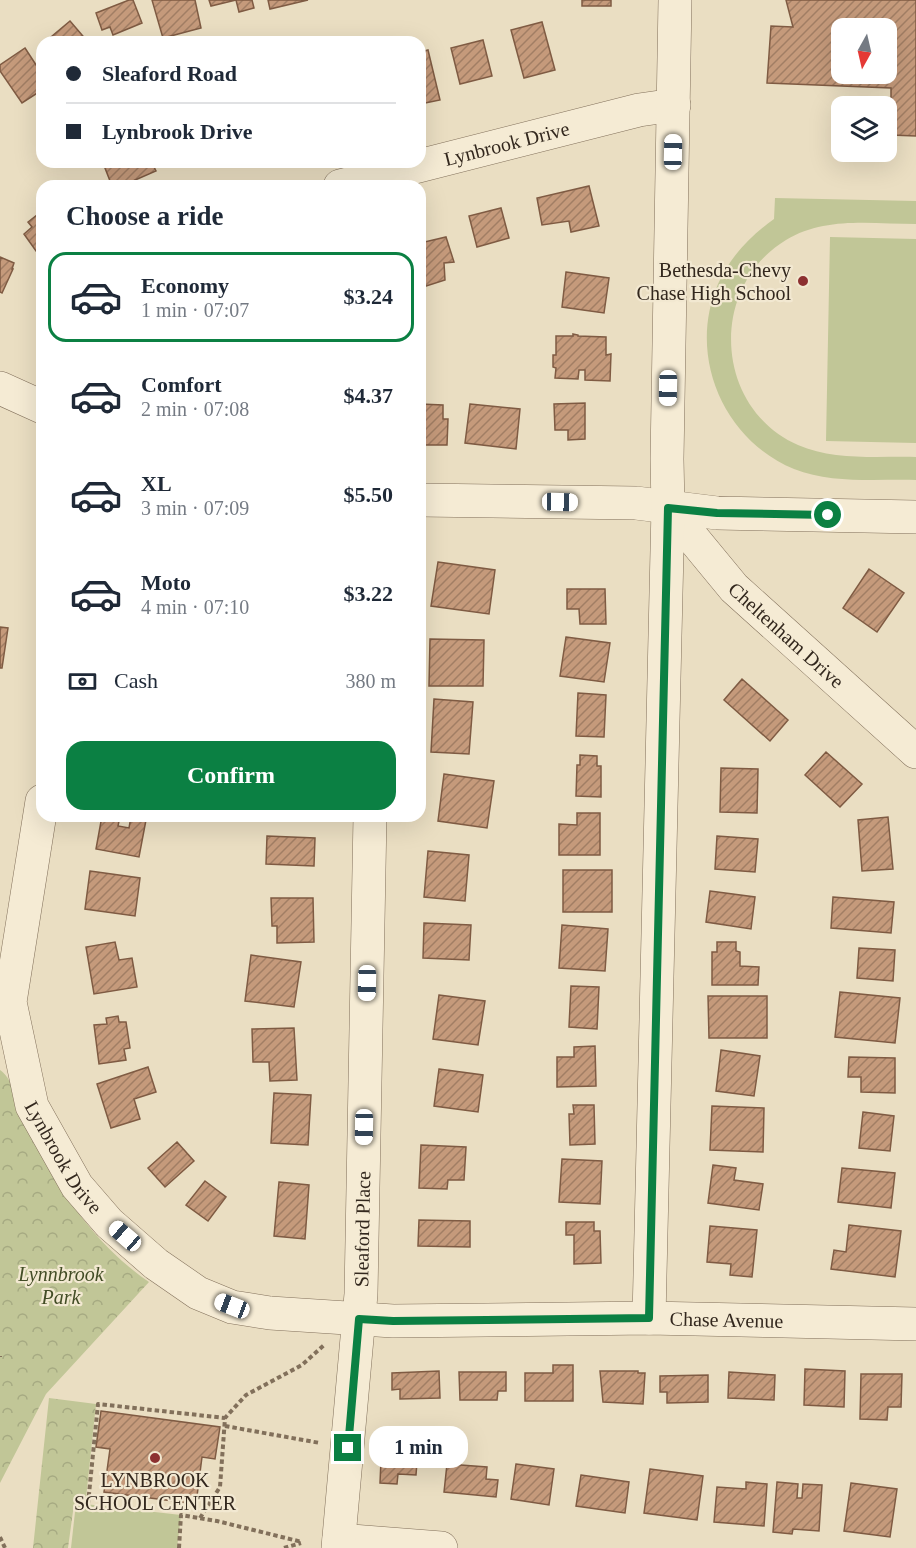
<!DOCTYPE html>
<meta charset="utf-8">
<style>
:root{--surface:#fff;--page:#f6f6f7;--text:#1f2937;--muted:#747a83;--line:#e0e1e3;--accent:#0b8043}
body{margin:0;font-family:"Times New Roman",serif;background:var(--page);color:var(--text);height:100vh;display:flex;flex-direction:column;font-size:22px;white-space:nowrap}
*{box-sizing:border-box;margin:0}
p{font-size:20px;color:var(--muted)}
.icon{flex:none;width:33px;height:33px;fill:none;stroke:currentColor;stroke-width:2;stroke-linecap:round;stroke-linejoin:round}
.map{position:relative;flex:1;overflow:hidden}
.drawer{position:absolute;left:36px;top:180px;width:390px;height:642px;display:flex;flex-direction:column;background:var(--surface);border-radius:18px;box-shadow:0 6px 24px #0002}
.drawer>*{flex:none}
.top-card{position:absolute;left:36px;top:36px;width:390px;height:132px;border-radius:18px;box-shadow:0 6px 24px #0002;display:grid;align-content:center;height:132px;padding:0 30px;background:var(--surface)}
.needle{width:39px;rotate:188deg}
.tools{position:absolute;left:831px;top:18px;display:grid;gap:12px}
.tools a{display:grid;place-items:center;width:66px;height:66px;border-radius:12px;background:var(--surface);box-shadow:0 6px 24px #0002;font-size:30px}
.end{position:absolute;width:27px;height:27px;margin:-14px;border:8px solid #0b8043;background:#fff;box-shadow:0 0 0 3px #fff}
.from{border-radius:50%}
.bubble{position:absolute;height:42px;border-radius:18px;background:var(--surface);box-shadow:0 6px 24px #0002;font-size:20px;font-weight:600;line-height:42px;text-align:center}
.car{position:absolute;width:18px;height:36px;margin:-18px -9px;border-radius:8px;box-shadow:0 0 4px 2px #0007;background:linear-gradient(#fff 24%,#345 0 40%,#fff 0 76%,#345 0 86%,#fff 0)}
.top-card b{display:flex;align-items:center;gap:21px;height:57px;font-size:22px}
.top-card b+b{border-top:2px solid var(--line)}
.top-card i{width:15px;height:15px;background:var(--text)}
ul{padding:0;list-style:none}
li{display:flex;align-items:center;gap:18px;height:90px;margin:0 12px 9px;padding:0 18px;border:3px solid transparent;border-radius:18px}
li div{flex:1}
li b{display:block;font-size:22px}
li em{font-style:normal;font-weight:600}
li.active{border-color:var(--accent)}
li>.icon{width:54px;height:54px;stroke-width:1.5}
h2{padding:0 30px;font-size:27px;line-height:72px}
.pay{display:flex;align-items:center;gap:15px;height:66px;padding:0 30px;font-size:22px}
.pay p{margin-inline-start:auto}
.button{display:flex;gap:12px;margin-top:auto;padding:12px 30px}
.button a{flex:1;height:69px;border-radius:18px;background:var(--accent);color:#fff;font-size:24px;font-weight:600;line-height:69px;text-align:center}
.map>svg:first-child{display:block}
.grass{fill:#c1c697}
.park{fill:url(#park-crowns)}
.building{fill:url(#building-hatch);stroke:#7f5b43;stroke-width:1.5;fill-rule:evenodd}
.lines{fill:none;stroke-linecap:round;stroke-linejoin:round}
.minor-casing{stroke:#82705b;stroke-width:34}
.path{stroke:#82705b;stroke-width:4;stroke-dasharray:4.5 3;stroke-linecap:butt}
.minor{stroke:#f5ebd4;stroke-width:33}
.route{stroke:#0b8043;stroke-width:8}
.poi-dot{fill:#8c3030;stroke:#f2e8d1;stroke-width:2}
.labels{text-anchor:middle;stroke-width:4.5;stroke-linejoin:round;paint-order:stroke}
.street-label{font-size:20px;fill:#33281e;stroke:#f2e8d1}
.poi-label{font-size:20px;fill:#33281e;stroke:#f2e8d1;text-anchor:end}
.park-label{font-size:20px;font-style:italic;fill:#434d26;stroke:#f2e8d1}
</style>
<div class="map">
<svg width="916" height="1548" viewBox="0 0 916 1548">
<defs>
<pattern id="park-crowns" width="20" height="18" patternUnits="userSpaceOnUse" patternTransform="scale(1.5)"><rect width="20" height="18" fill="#c1c697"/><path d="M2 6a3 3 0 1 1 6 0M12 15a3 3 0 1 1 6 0" fill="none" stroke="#a6aa82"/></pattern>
<pattern id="building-hatch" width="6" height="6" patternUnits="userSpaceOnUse" patternTransform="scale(1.5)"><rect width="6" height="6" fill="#c59a7b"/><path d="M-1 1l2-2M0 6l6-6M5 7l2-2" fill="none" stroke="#a17e64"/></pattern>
</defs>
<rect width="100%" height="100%" fill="#eadec2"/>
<path class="grass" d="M775,198L916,201V224C873,224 825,216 786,240C708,287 714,408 798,445C834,461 878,456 916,457V480C876,479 832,484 794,469C723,440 687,355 718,284C730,257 750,236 774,219Z
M830,237L916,239V443L826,441Z
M76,1503L181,1515L177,1548H71Z"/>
<path class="park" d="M0,1070C15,1078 35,1143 45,1160C70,1207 105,1252 149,1282L46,1394L0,1483Z
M49,1398L96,1404L86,1498L74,1504L68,1548H33Z"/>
<path class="building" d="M129,0H133L142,23L113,35L110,27L102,30L96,13Z
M152,0H195L201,28L163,38Z
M209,0H252L254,8L239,12L236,0L211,6Z
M268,0H308L270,9Z
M582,0H611V6H582Z
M786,0H916V136L891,135V88L767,83L771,26L793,27ZM842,28H886V74H842Z
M70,21L88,42H45Z
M542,22L555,70L524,78L511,30Z
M483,40L492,76L460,84L451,48Z
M25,48L42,74V90L22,103L0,71V65Z
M428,50L440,100L420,104V52Z
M115,162H155L152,163L156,171L126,184L124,181L112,186L105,168L115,163Z
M589,186L599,226L571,232L569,221L542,225L537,198Z
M501,208L509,238L477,247L469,216Z
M42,211V246L36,251L24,234L32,227L28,222Z
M446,237L454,262L444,263L445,280L420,288V243Z
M0,257L14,263L12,269H13L2,293L0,292Z
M566,272L609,278L604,313L562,307Z
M573,334L578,335V336L606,337V355L611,354L610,381L585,380V370H579L578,379L555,378L556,368L553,367V355H556V336H573Z
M585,403V439L568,440V430H555L554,404Z
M420,404L443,405V419H448L447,445H420Z
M470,404L520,409L516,449L465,443Z
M438,562L495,570L489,614L431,606Z
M869,569L904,593L877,632L843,608Z
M567,589H605L606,624H580L579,609H567Z
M0,627L8,628L2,668H0Z
M566,637L610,643L604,682L560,676Z
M430,639L484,640L483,686H429Z
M742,679L788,720L770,741L724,700Z
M578,693L606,695L604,737L576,736Z
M434,699L473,702L469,754L431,752Z
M826,752L862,784L840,807L805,775Z
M580,755L597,756V766H601V797L576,796L577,765H580Z
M721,768L758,769L757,813L720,812Z
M444,774L494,781L487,828L438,821Z
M577,813H600V855H559V824L577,825Z
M102,816H120L118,826L129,828L131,817L146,820L139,857L96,849Z
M888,817L893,869L862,871L858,820Z
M267,836L315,838L314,866L266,864Z
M717,836L758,839L755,872L715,869Z
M428,851L469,855L465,901L424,897Z
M563,870H612V912H563Z
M90,871L140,878L135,916L85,909Z
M710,891L755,897L751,929L706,922Z
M833,897L894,902L891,933L831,928Z
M271,898H313L314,942L277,943V926H272Z
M424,923L471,925L469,960L423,958Z
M562,925L608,929L605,971L559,968Z
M115,942L119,960L132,958L137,987L94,994L86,947Z
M717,942H736V951L740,952V966L759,967L758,985H712V952H717Z
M859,948L895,950L893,981L857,978Z
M251,955L301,962L294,1007L245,1001Z
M571,986L599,987L597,1029L569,1027Z
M840,992L900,998L895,1043L835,1037Z
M439,995L485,1001L478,1045L433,1039Z
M708,996H767V1038H709Z
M118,1016L119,1022H126L130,1048L124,1049L126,1060L99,1064L94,1025L107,1024L106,1018Z
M294,1028L297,1080L270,1081L269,1062H253L252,1029Z
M595,1046L596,1086L557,1087V1057H574V1047Z
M721,1050L760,1056L754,1096L716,1091Z
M849,1057L895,1058V1093L861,1092V1077H848Z
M148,1067L156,1092L134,1099L140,1119L111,1128L97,1084Z
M439,1069L483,1075L478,1112L434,1106Z
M274,1093L311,1095L308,1145L271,1143Z
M573,1105H594L595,1144L570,1145L569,1114H574Z
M712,1106L764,1108L763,1152L710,1150Z
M863,1112L894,1116L890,1151L859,1148Z
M177,1142L194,1161L165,1187L148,1168Z
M421,1145L466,1147L464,1180H448L447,1189L419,1188Z
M562,1159L602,1161L600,1204L559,1202Z
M713,1165L736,1168L734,1180L763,1184L759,1210L708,1203Z
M842,1168L895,1173L891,1208L838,1202Z
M205,1181L226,1197L208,1221L186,1205Z
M279,1182L309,1185L305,1239L274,1236Z
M419,1220L470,1221V1247L418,1246Z
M566,1222H594V1231H600L601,1263L574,1264V1235H566Z
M849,1225L901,1231L895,1277L831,1269L834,1250L846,1252Z
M710,1226L757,1230L752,1277L730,1275L731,1264L707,1262Z
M553,1365H573V1401H525V1373H553Z
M805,1369L845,1371L844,1407L804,1405Z
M439,1371L440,1398L400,1399V1389L392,1390V1373Z
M600,1371H638V1373H645L643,1404L603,1402Z
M459,1372H506V1391H498L497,1400H460Z
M729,1372L775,1375L774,1400L728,1398Z
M861,1374H902L901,1407H888L887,1420L860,1419Z
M708,1375V1402L667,1403V1392H660V1376Z
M101,1411L220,1427L215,1459L202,1457L196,1504L104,1492L110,1449L96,1447Z
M382,1438L399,1440V1448L418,1449L416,1475L398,1474L397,1484L380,1483Z
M447,1464L487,1467L486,1479L498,1480L496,1497L444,1492Z
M516,1464L554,1469L549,1505L511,1499Z
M650,1469L703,1476L697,1520L644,1513Z
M581,1475L629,1482L625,1513L576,1506Z
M746,1482L767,1484L764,1526L714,1522L717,1487L746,1489Z
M777,1482L798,1484L797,1498H802L803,1484L822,1485L819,1531L793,1529L792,1534L773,1532Z
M851,1483L897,1489L890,1537L844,1531Z"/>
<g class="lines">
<defs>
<g id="minor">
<path id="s1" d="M340,186L639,110L674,105"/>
<path d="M0,388L42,407"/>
<path d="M420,500L636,503L717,513L916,517"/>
<path id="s2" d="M668,508L734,588L916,752"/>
<path id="s3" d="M42,801L10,1002L32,1106L77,1186L109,1223L156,1264L198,1293L232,1307L270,1313L393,1321L649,1318L916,1324"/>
<path d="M649,1318L668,508L667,459L675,0"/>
<path d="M339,1540L441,1548"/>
<path id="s4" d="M338,1548L361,1294L370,816"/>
</g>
</defs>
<use href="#minor" class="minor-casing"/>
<path class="path" d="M0,1356V1357
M225,1426L320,1443
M88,1504L98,1404L225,1418
M200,1518L220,1487L225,1418L246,1395L302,1365L324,1345
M0,1537L5,1548
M179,1548L181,1515L217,1521L302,1542
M284,1548L301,1543"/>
<use href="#minor" class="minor"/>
</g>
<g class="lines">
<path class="route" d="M348,1448L359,1319L393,1321L649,1318L668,508L717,513L828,515"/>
</g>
<g class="poi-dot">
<circle cx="803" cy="281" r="6"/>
<circle cx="155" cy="1458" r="6"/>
</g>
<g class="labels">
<g class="street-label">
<text dy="7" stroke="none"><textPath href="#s1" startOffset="172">Lynbrook Drive</textPath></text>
<text dy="7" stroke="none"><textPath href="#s2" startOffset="174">Cheltenham Drive</textPath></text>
<text dy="7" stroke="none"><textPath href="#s3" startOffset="370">Lynbrook Drive</textPath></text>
<text dy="7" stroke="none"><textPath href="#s4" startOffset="320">Sleaford Place</textPath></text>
<text dy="7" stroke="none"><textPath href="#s3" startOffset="1096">Chase Avenue</textPath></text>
</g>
<g class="poi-label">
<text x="791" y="277">Bethesda-Chevy<tspan x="791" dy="23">Chase High School</tspan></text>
<text x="155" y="1487" text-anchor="middle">LYNBROOK<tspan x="155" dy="23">SCHOOL CENTER</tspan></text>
</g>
<g class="park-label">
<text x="61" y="1281">Lynnbrook<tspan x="61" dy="23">Park</tspan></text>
</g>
</g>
</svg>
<div class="tools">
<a><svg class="needle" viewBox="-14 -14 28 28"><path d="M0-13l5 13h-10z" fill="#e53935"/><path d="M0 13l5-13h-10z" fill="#747a83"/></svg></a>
<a><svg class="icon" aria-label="layers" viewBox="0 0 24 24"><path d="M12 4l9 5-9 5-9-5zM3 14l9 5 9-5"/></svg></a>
</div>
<i class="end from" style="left:828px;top:515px"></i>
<i class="end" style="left:348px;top:1448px"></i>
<div class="bubble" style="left:369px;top:1426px;width:99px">1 min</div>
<i class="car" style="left:673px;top:152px;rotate:1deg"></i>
<i class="car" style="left:668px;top:388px;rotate:181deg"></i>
<i class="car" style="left:560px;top:502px;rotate:91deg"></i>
<i class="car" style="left:367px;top:983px;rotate:181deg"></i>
<i class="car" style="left:364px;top:1127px;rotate:181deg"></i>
<i class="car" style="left:125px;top:1236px;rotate:311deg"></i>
<i class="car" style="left:232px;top:1306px;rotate:291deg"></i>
<div class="top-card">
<b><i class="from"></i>Sleaford Road</b>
<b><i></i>Lynbrook Drive</b>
</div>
<section class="drawer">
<h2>Choose a ride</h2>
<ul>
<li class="active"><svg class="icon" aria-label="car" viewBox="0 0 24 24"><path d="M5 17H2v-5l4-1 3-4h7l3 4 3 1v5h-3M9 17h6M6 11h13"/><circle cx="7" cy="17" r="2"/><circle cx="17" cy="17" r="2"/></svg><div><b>Economy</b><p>1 min · 07:07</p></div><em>$3.24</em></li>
<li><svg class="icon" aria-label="car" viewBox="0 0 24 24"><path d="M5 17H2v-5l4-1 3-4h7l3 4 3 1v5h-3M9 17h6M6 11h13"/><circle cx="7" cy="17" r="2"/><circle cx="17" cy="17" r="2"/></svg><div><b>Comfort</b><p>2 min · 07:08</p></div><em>$4.37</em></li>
<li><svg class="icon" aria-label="car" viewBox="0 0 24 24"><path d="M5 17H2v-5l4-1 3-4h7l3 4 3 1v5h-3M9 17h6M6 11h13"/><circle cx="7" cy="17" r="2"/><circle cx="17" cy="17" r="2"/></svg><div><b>XL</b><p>3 min · 07:09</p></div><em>$5.50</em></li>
<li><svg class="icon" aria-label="car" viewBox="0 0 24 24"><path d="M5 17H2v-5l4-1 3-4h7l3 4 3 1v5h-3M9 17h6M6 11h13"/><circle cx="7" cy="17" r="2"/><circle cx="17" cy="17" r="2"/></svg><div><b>Moto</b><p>4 min · 07:10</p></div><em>$3.22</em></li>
</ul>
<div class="pay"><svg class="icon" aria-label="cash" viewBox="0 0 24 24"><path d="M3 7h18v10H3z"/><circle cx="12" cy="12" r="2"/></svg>Cash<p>380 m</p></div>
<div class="button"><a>Confirm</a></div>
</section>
</div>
